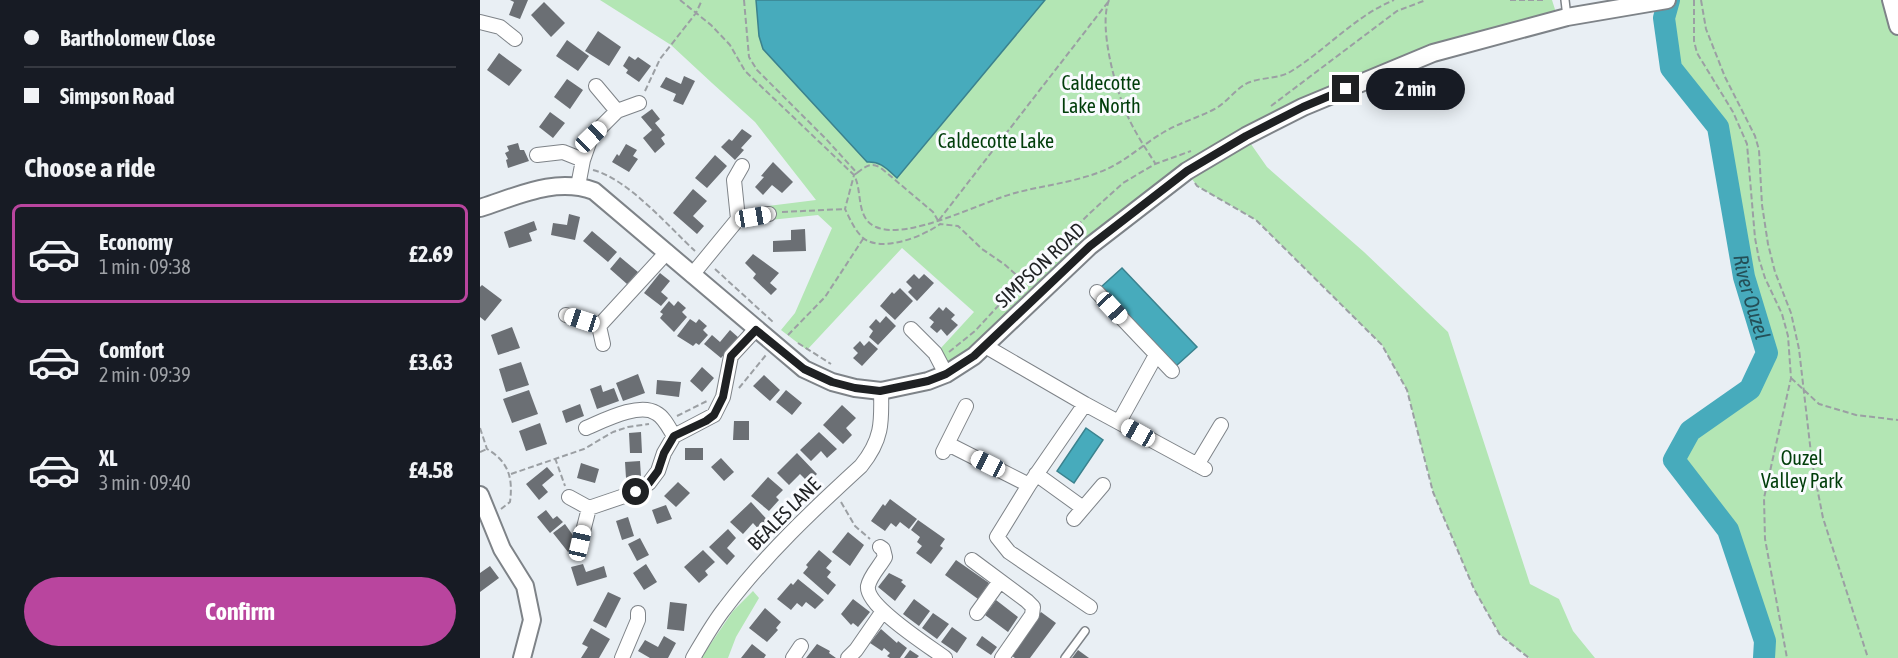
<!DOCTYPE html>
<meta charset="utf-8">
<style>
:root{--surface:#171b24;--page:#242831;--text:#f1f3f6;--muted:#9ea1a6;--line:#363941;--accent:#b9459e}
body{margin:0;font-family:"Asap Condensed",sans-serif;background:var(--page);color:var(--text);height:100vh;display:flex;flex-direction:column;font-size:22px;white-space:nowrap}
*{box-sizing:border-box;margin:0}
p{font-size:20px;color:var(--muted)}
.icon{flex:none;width:33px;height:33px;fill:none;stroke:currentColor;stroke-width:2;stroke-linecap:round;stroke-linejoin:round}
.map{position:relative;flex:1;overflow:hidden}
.side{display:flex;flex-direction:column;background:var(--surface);width:480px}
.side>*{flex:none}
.guide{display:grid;align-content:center;height:132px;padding:0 24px;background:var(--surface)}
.end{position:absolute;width:27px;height:27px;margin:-14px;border:8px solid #1f2123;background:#fff;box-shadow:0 0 0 3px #fff}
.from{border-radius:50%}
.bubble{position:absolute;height:42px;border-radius:21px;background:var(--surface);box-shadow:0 3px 15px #0003;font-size:20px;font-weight:700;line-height:42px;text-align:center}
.car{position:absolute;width:18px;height:36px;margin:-18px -9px;border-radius:8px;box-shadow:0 0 4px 2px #0007;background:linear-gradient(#fff 24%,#345 0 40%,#fff 0 76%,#345 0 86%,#fff 0)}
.guide b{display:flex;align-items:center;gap:21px;height:57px;font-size:22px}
.guide b+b{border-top:2px solid var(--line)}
.guide i{width:15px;height:15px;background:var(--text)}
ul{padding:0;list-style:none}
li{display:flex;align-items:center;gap:18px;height:99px;margin:0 12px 9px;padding:0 12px;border:3px solid transparent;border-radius:9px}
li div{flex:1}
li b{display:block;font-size:22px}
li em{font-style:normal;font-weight:700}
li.current{border-color:var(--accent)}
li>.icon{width:54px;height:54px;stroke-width:1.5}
h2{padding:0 24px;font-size:27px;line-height:72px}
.action{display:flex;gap:12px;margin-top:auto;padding:12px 24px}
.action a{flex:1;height:69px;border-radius:36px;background:var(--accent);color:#fff;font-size:24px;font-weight:700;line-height:69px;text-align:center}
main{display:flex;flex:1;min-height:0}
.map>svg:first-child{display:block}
.green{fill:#b3e6b4}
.water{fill:#47abbc;stroke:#3b828e;stroke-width:1.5}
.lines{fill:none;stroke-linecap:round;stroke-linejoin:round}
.river{stroke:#47abbc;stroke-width:22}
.building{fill:#6b6f74}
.service-casing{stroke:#7e8388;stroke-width:10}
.minor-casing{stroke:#7e8388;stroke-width:16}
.tertiary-casing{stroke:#7e8388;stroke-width:20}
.path{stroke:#9b9fa3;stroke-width:2;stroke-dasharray:6 3;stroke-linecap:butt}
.service{stroke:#fff;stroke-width:7}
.minor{stroke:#fff;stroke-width:14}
.tertiary{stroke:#fff;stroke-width:16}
.route{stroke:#1f2123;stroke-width:8}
.labels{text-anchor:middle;stroke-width:6;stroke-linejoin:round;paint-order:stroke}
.park-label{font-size:20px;fill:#003d0a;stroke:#f9fbfe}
.street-label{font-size:20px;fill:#1f2123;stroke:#f9fbfe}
.water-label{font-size:21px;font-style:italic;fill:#244f57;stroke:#f9fbfe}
</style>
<main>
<section class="side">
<div class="guide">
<b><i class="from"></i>Bartholomew Close</b>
<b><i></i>Simpson Road</b>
</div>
<h2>Choose a ride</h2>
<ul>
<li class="current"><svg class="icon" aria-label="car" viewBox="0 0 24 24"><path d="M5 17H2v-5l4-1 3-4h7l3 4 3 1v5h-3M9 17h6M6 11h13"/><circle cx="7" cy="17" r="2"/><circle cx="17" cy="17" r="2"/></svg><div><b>Economy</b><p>1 min · 09:38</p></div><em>£2.69</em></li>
<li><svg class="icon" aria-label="car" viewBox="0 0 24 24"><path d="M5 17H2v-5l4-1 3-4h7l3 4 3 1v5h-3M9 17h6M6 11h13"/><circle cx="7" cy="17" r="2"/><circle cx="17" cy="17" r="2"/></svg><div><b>Comfort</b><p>2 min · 09:39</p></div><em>£3.63</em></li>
<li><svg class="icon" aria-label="car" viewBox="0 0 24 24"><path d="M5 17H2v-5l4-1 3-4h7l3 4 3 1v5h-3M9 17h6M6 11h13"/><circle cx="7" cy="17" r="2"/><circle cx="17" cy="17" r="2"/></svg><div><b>XL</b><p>3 min · 09:40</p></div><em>£4.58</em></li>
</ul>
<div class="action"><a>Confirm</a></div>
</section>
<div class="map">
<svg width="1418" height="658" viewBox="0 0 1418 658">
<rect width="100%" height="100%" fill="#e9eff4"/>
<path class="green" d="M120,0H1072L1078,19L996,40L766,137L787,167L884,252L968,332L1050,584L1079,599L1093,631L1115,658H1049L1020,635L994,589L953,492L927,390L902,345L776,220L717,186L707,172L466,374L460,349L494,312L422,248L327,350L301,330L315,313L352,228L338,215L290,220L288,206L336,200L275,122L232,83L191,45Z
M1188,0H1411L1418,26V658H1284L1285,641L1248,530L1194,460L1210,431L1270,389L1287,353L1264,277L1238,127L1191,68L1184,18Z
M273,591L279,598L256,637L248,658H221L253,611Z"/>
<path class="water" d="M276,0H565L417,178C407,169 401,161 387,162L283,49L279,36Z
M642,268L717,347L696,366L621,287Z
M606,428L623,440L594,483L577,471Z"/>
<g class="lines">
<path class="river" id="s1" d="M1189,0L1184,18L1191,68L1238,127L1264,277L1287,353L1270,389L1210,431L1194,460L1248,530L1285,641L1284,658"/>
</g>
<path class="building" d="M30,0H48L40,19L29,15L34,2Z
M64,2L85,23L71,37L51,15Z
M118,31L141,47L129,66L105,51Z
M87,40L109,56L98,71L76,56Z
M19,53L42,70L29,86L7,70Z
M149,56L155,60L158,57L171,66L159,82L146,73L148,70L143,66Z
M204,76L215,81L203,105L193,101L196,94L180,87L186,77L201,84Z
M87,79L103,90L90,109L74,97Z
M172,109L180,119L175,123L185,135L181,138L185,144L175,153L163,138L172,130L161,117Z
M70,112L85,123L73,138L59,127Z
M262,129L272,136L261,148L264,150L255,160L241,147L249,139L252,141Z
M38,143L40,150H44L49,161L28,168L26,160L28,159L25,153L29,151L27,146Z
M146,144L157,150L153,156L158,159L149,172L132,162L137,154L139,156Z
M235,155L247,166L227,188L215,178Z
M293,162L313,182L302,193L292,185L283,195L275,187L284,177L281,176Z
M213,189L227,201L213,216L224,226L217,234L193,213Z
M89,214L100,217L95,240L71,235L73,223L87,225Z
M54,221L57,230L49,233L52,241L29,248L24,232Z
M325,229L326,251L293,252V241L311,240V230Z
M112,231L137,252L128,262L103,241Z
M273,254L299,273L290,283L297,289L291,295L273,278L276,274L265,263Z
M140,257L158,272L147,284L130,269Z
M180,273L190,281L181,292L188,298L181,306L164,293Z
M434,274L439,279L444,274L454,283L437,301L428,292L432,288L426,282Z
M2,285L22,300L5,321L0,317V287Z
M420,288L433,301L415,320L400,306L412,292L414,294Z
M189,301L194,306L198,301L206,308L202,312L207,317L194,332L180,318L183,314L180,312Z
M459,307L463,311L466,307L475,315L471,319L478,325L467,336L461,329L457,333L450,327L454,322L449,318Z
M406,316L416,326L398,345L389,337L393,331L389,327L396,319L400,323Z
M210,319L216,323L219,319L227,326L223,330L228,335L219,345L216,343L213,346L197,336Z
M32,327L40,348L18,355L11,335Z
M250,330L259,338L241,358L224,344L232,335L240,342Z
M380,341L384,346L389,341L398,349L382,366L373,358L378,353L373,348Z
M41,362L49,385L26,392L19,369Z
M222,367L234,378L222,392L210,381Z
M158,374L165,393L143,401L136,383Z
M284,375L300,390L290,401L273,386Z
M177,380L201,382L199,397L176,394Z
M121,385L123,392L134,388L139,401L117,409L110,389Z
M49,390L58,414L32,423L23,399Z
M306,390L322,403L312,415L296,402Z
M100,404L104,416L86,423L82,411Z
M362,405L376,418L366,428L372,435L363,444L343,425Z
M254,421H269V440H253Z
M60,423L67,444L46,451L39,431Z
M161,432L162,453H150L149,433Z
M339,432L357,449L347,458L341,451L331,461L320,450Z
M205,448H223V460H205Z
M317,453L337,474L328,482L320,474L309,485L297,473Z
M241,458L254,472L244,481L231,467Z
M160,461L161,477L146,478L145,462Z
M101,463L119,469L115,483L97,478Z
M67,467L74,475L62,485L68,492L59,500L46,484Z
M288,477L303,490L296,497L299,500L289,511L271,496Z
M198,482L210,493L196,507L184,496Z
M410,499L437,519L429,529L420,522L416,527L411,523L405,531L391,521L403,504L405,506Z
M271,502L291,524L282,533L273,523L263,534L250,522Z
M186,505L192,519L177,524L172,510Z
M66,510L73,519L77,516L83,522L70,533L57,517Z
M148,517L154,536L142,540L136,521Z
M438,520L465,539L460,546L463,548L451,564L436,553L442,546L437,542L440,537L431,530Z
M85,524L99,544L88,552L73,533Z
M248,529L256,538L247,548L255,556L247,565L229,547Z
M368,532L384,545L370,566L352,552Z
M160,538L169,555L157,561L148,544Z
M223,550L235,562L225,571L228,575L219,583L204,567Z
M339,550L352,561L346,568L351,572L347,577L356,585L348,595L323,573L328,567L326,565Z
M476,560L509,583L498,599L465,575Z
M103,564L106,572L124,566L127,577L97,586L91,567Z
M166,564L177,582L164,590L153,573Z
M10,566L19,578L0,592V573Z
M409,573L423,580L421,582L426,586L415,601L398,587Z
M318,579L344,600L335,609L326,602L322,607L317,603L311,610L297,599L311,583L313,585Z
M128,592L141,598L126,628L113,621Z
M373,599L390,612L378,627L373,623L371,625L361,614Z
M434,599L450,611L439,626L423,614Z
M516,600L538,617L528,632L505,615Z
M190,602L207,604L204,631L187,629Z
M285,608L301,622L296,628L298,630L287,642L269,628Z
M561,612L576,623L550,658H535L529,654Z
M453,613L469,624L457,639L442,628Z
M472,627L487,638L477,653L461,642Z
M111,628L130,639L119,658H101L108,647L102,644Z
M401,629L417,643L418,641L427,648L420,658H410L407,656L410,653L404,648L402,651L390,643Z
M184,636L196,643L188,658H170L158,651L165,640L178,647Z
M502,636L517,647L511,655L496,645Z
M272,644L286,655L284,658H261Z
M337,644L350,651L349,653L356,658H326Z
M430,650L439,656L437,658H424Z
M598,650L609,658H592Z"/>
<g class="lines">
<defs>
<path id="service" d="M1085,0L1087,17
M585,658L605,631"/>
<path id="minor" d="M0,22L20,27L35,39
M116,86L137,111L159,103
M57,155L83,152L103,160
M98,186L103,160L111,137L137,111
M258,219L254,180L262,166
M212,275L258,219L289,214
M617,292L692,371
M86,315L119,326L123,344
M119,326L187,252
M431,329L455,353L466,374
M505,346L605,404L725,469
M605,404L549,485L517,537L529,552L610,607
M639,422L676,355
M106,428C123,421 159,402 176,413C184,417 189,428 194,436
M468,444L549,485
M463,452L486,406
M717,465L741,425
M556,474L603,508
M89,497L109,508L100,543
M109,508L156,492L169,483L178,471L184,453L194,436L234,415L243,397L251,356L276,329
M594,519L623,485
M400,547L403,549L405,557C400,566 390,576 388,586C385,606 449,646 465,658
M492,560L547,601L553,607L552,615L522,658
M497,613L520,581
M142,658L158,620V613
M213,658C223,641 233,623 245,608C285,555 333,510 381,466C402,440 402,423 401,391
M313,658L321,646
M368,658L376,650L403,611"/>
<path id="tertiary" d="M1411,0L1418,26
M0,208C38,196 75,177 114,191L324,369L352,382L375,388L401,391L448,381L466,374L494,356L610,246L707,171L766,136L823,107L953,53L1087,17L1187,0
M0,495L22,549L45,586L52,620L42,658"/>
</defs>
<use href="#service" class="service-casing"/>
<use href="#minor" class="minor-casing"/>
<use href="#tertiary" class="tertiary-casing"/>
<path class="path" d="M200,0L231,25L250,45L265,71L374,175C383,191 375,218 396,227C428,241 501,202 535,193C565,185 598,182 627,169C647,160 665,143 684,132C701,122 721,117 738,107C749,100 758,86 770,82C783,77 798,79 810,72C846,50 875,16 914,0
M264,0L269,57L277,70L346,139L377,173L374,175L365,209C370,219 374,229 382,237C400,254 444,236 460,224L478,226L502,249L524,264L542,280
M629,0C618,27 636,92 649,119C656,134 666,149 675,163
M1030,0H1063
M1214,0V41L1217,53L1253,112L1267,144L1275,238L1279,259L1285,278L1302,314L1308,336L1311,378L1284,498L1285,539L1307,658
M1221,0L1226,29L1245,77L1275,136L1279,150L1282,205L1288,244L1295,272L1311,313L1319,349L1332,462L1343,518L1388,658
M165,91L180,59L216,13L222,0
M791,106L917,11L946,0
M113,170C148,179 188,226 215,251
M377,173C386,166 391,162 401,168L453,212L460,224
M715,183L717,186L776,220L902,345L927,390L953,492L994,589L1020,635L1049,658
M302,212L365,209
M459,220L628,2
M235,269L293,322
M308,335L345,297L383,239
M318,343L351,364
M469,352L495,331L542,280L610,213L643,183L675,164L711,151
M1311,378L1339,404L1376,415L1418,420
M259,388L286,355
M197,416L227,401
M0,428L7,449C29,462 33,478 30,502L21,509
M0,452L7,449
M75,458L85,486
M31,474L104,449L133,432L148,427L169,424
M361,502L375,526L390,539"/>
<use href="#service" class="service"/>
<use href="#minor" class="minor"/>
<use href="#tertiary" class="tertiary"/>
</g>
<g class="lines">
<path class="route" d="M156,492L169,483L178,471L184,453L194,436L226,421L234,415L243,397L251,356L276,330L324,369L352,382L375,388L400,391L448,381L466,374L494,356L610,246L707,171L766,136L823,107L866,89"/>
</g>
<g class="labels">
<g class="park-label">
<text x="621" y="90">Caldecotte<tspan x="621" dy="23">Lake North</tspan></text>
<text x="516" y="148">Caldecotte Lake</text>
<text x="1322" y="465">Ouzel<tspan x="1322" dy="23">Valley Park</tspan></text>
</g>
<g class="street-label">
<text transform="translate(560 265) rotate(-43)" y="7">SIMPSON ROAD</text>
<text transform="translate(304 514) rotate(-45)" y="7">BEALES LANE</text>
</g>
<g class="water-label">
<text dy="7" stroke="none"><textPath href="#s1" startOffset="318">River Ouzel</textPath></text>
</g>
</g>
</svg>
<i class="end from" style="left:156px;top:492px"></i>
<i class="end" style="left:866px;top:89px"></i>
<div class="bubble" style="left:886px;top:68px;width:99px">2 min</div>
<i class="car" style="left:111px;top:137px;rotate:46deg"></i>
<i class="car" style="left:273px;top:217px;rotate:81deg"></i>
<i class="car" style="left:632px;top:308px;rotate:137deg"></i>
<i class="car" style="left:102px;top:320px;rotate:288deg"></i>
<i class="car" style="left:658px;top:433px;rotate:299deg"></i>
<i class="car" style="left:508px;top:464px;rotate:297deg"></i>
<i class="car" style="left:100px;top:543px;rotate:13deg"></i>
</div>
</main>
